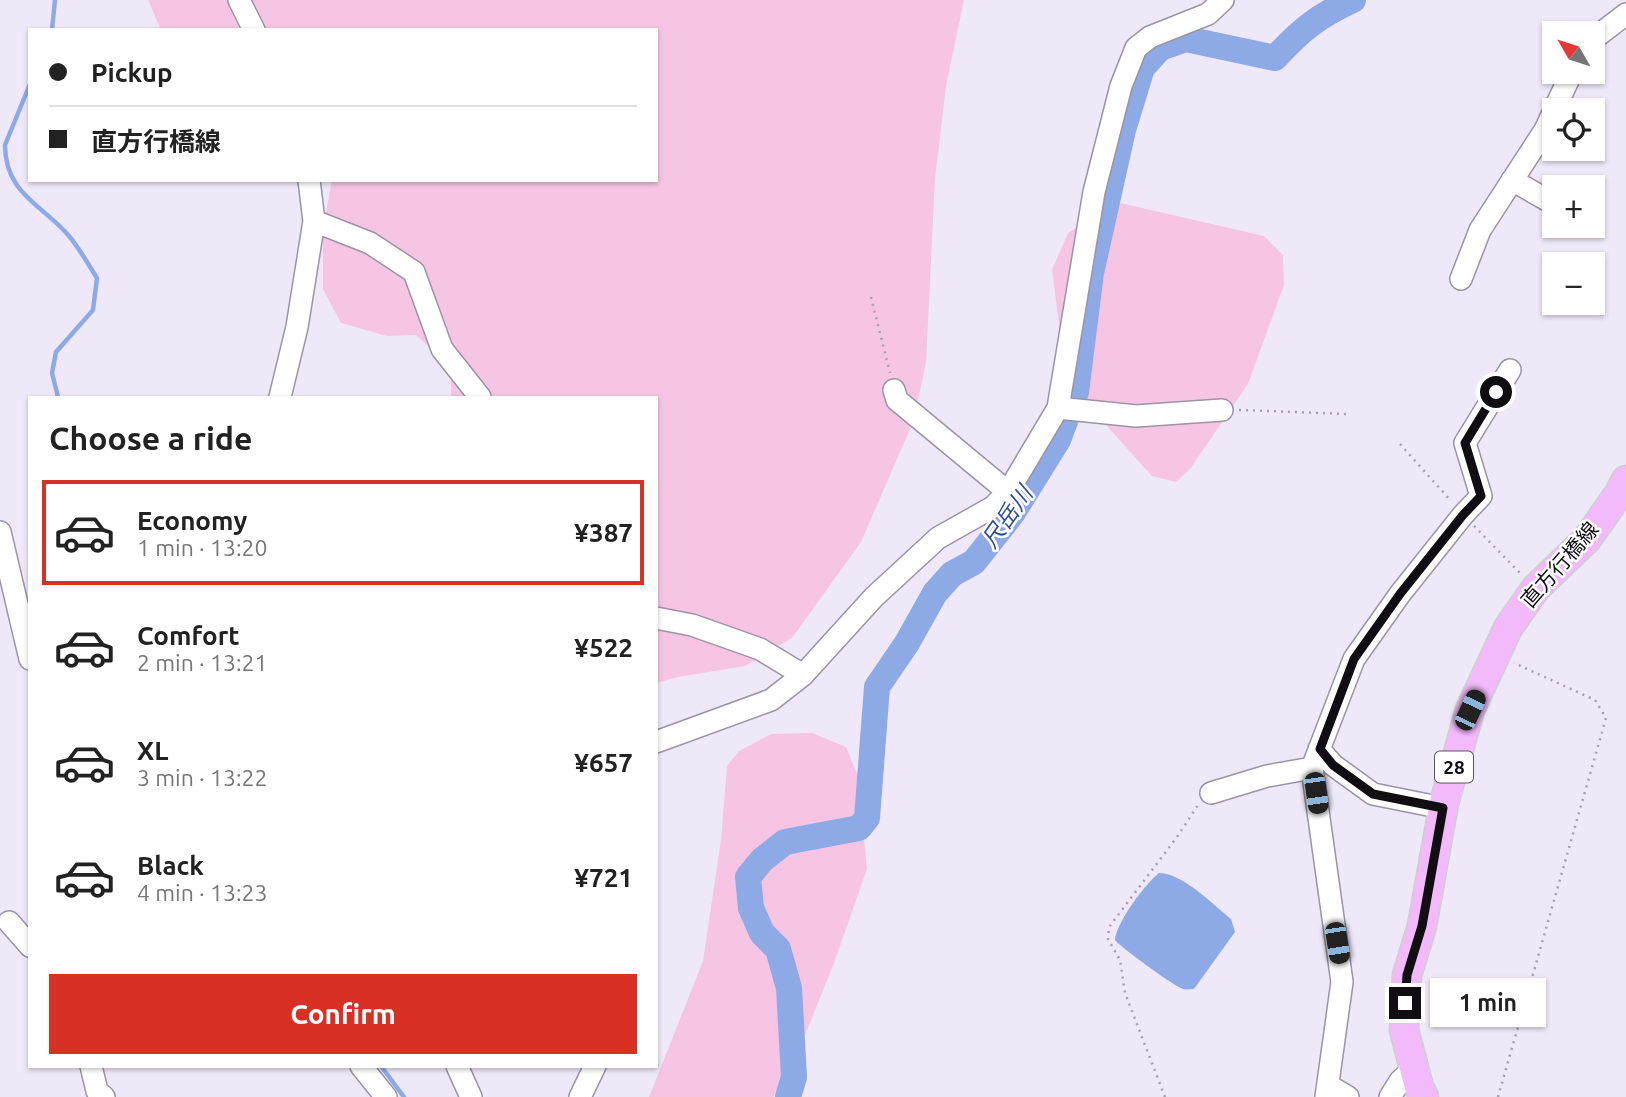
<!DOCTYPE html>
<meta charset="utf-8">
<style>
:root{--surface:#fff;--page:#f2f2f2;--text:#222;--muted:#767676;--line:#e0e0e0;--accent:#d93025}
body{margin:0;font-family:Ubuntu,"Noto Sans JP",sans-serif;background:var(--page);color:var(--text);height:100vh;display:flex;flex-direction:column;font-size:26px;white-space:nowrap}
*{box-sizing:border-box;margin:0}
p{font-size:23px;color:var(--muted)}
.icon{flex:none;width:38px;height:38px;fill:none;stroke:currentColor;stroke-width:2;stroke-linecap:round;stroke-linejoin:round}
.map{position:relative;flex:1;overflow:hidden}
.side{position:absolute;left:28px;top:396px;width:630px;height:672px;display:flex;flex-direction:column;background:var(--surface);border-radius:0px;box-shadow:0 2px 5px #0004}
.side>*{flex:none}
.guide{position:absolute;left:28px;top:28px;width:630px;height:154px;border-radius:0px;box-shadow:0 2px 5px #0004;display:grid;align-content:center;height:154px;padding:0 21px;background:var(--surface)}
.needle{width:46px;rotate:309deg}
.controls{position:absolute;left:1542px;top:21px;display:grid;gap:14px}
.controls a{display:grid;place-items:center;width:63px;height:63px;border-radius:0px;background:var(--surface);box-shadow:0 2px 5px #0004;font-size:35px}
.end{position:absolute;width:32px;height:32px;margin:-16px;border:9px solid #100e13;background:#fff;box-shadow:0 0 0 4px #fff}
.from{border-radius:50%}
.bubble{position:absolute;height:49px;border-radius:0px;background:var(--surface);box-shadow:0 2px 5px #0004;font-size:23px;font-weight:700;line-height:49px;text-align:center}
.car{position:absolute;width:21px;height:42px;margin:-21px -10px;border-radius:9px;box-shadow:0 0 5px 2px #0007;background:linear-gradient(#222 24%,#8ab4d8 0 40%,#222 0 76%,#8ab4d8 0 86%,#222 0)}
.guide b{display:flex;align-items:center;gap:24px;height:66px;font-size:26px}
.guide b+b{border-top:2px solid var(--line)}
.guide i{width:18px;height:18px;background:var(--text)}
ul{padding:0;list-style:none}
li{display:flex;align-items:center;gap:21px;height:105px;margin:0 14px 10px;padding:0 7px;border:4px solid transparent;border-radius:0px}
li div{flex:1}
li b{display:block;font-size:26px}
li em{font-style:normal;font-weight:700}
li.on{border-color:var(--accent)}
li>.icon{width:63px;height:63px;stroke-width:1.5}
h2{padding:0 21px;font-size:32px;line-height:84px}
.primary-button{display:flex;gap:14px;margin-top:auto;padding:14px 21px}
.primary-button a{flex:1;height:80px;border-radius:0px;background:var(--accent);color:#fff;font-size:28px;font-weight:700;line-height:80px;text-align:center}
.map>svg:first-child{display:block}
.green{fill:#f6c5e3}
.water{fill:#8eaae6}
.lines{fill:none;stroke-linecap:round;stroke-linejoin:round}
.stream{stroke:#8eaae6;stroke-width:4.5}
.river{stroke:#8eaae6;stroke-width:26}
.minor-casing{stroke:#9a94a4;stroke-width:24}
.major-casing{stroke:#cfcfd0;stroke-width:31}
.path{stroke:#a5a0ad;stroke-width:2.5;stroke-dasharray:2 5;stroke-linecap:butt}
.minor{stroke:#fff;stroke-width:21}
.major{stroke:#f2b9fb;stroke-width:28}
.route{stroke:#100e13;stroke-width:9}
.labels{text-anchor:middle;stroke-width:5;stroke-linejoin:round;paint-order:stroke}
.shield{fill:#fff;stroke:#58565a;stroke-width:2}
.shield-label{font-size:19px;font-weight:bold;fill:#100e13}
.street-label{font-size:21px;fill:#100e13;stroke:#fff}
.water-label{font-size:23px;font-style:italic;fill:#304d95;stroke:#fff}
</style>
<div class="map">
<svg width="1626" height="1097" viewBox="0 0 1626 1097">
<rect width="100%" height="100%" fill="#efe8f9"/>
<path class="green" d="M148,0H964L946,86L935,179L926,363L913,422L861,542L792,638L745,666L678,677L656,683V397H451V371L433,350L416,335L387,336L341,323L323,289V228L332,180H656V30H161Z
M1116,202L1264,236L1283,255L1284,285L1248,384L1190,469L1176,482L1152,476L1087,404L1063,355L1052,270L1068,233Z
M812,733L846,747L858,776L867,869L834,963L797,1055L773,1097H649L703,961L721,840L727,766L739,751L771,734Z"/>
<path class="water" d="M1159,873C1181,872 1215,906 1231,919L1235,932L1194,989C1190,989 1186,990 1183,989C1174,986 1120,947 1115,940C1116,923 1145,884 1159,873Z"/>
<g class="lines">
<path class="stream" d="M52,30L55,0
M30,84L5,145C5,194 43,205 69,236C80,249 88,264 97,278L93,310L56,352L52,373L58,397
M381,1066L404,1097"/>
<path class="river" d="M788,1097L794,1077L789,988L778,949L762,933L751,908L748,877L762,860L785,842L859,828L867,818L877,687L907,643L935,593L952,574L974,562L1012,514L1058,440L1076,392L1091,273L1123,130L1142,68L1160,48L1186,39L1275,58C1301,30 1318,16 1353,0"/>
<defs>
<path id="minor" d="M239,0L254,30
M1592,40L1626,14
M1554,110L1572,72
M1512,180L1554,204
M314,221L370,243L414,272L442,349L480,397
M1461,279L1480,230L1545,130L1554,111
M894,390L897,400L1008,492
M280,397L297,327L314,221L309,180
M1058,408L1136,416L1222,410
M0,532L30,659
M656,618L692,625L760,649L803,675
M656,742L771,700L803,675L874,597L938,538L993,507L1008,492L1058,408L1094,192L1121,86L1136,48L1150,37L1208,14L1223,0
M1319,749L1333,765L1373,794L1443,808
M1211,793L1267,776L1312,768
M9,922L30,946
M91,1066L97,1091L104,1097
M361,1066L386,1097
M457,1066L471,1097
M1328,1085L1348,1097
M580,1097L595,1066
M1326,1097L1342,982L1312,768L1354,659L1400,594L1463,515L1481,496L1465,443L1510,370
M1390,1097L1400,1081L1414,1068"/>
<path id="major" d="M1424,1097L1419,1087L1404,1030L1407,975L1422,926L1444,803L1470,710L1508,628L1536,588L1587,539L1618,495L1626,480"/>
</defs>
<use href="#minor" class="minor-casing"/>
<use href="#major" class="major-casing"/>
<path class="path" d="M871,297L890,373
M1239,410L1347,414
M1400,444L1451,501
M1474,526L1521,574
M1165,1097L1125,993L1120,960L1108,939L1109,927L1177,837L1198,805
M1498,1097L1606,718L1595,700L1514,663"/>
<use href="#minor" class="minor"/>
<use href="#major" class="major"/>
</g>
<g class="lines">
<path class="route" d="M1405,1003L1407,975L1422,926L1443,808L1373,794L1333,765L1320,749L1354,659L1400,594L1463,515L1481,496L1465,443L1496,392"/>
</g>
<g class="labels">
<rect class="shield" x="1435" y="751.5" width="38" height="31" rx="5"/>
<g class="shield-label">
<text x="1454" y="774">28</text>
</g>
<g class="street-label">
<text transform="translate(1560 565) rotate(-49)" y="7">直方行橋線</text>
</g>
<g class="water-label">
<text transform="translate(1007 517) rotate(-55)" y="8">尺岳川</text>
</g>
</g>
</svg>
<div class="controls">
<a><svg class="needle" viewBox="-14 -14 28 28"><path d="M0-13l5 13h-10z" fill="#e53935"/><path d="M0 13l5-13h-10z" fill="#767676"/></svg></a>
<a><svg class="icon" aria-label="locate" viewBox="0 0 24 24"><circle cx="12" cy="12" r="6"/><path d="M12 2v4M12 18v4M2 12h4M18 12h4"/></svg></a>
<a>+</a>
<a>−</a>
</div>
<i class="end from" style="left:1496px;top:392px"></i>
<i class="end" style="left:1405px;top:1003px"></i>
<div class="bubble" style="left:1430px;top:978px;width:116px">1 min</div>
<i class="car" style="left:1470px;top:710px;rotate:25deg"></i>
<i class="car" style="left:1316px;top:793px;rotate:172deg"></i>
<i class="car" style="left:1337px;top:943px;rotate:171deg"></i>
<div class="guide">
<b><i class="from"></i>Pickup</b>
<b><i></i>直方行橋線</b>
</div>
<section class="side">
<h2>Choose a ride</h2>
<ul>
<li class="on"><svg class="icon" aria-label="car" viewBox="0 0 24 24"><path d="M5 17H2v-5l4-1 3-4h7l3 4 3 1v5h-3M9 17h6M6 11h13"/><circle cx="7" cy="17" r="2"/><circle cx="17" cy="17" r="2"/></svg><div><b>Economy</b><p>1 min · 13:20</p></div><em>¥387</em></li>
<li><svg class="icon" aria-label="car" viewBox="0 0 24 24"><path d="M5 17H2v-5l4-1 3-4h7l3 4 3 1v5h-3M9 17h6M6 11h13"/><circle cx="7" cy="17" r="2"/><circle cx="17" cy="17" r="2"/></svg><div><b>Comfort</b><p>2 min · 13:21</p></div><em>¥522</em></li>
<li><svg class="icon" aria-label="car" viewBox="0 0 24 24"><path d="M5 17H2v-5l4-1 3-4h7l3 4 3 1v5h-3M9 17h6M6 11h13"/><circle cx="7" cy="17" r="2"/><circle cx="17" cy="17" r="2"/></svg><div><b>XL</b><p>3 min · 13:22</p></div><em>¥657</em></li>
<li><svg class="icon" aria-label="car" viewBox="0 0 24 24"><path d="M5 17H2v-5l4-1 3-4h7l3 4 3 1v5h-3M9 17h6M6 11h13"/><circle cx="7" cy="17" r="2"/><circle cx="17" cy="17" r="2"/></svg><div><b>Black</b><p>4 min · 13:23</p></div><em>¥721</em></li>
</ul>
<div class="primary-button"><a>Confirm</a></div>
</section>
</div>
